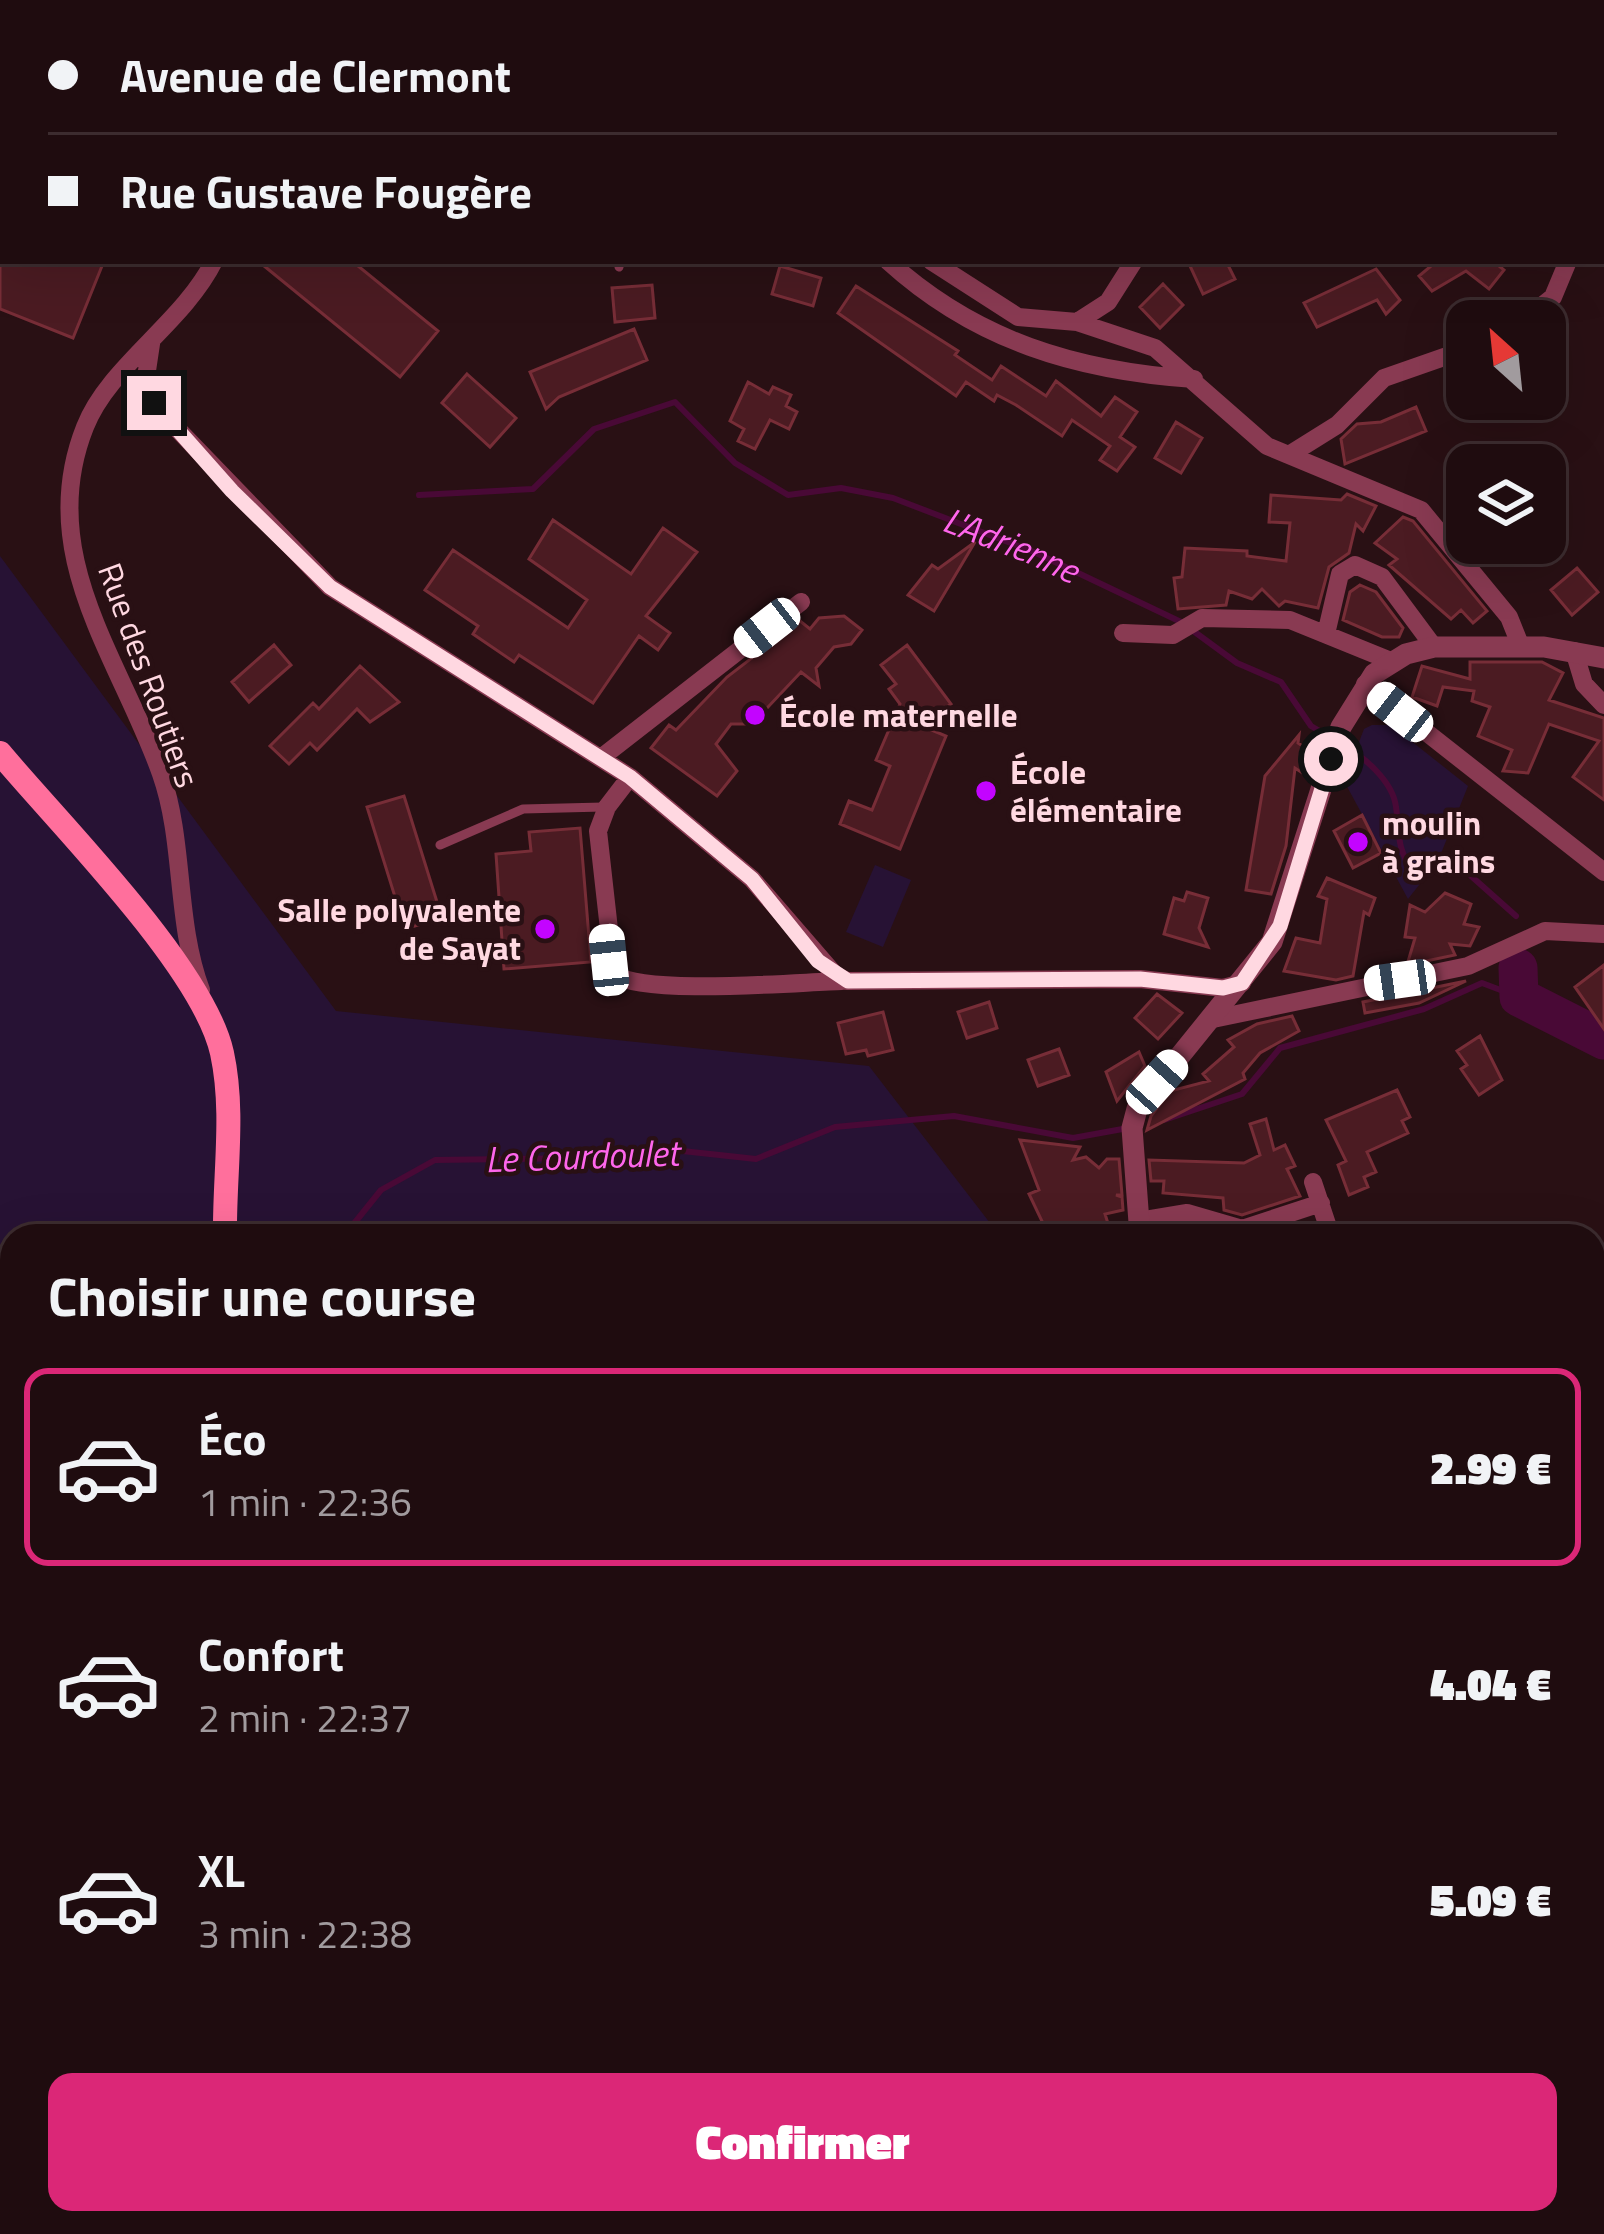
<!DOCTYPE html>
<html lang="fr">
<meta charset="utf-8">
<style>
:root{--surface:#1f0c0f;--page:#2c1a1d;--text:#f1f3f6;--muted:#a19b9e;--line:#3c2c2f;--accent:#db2777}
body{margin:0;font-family:"Titillium Web",sans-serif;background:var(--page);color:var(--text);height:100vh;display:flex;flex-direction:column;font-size:45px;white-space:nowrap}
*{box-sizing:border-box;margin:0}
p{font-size:39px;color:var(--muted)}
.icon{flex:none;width:66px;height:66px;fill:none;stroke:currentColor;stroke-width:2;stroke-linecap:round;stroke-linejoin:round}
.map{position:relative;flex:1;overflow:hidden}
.drawer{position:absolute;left:0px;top:1224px;width:1605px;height:1011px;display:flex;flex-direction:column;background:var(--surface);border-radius:36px 36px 0 0;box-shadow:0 12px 48px #0002,0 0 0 3px var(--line)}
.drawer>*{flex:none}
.hud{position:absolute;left:0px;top:0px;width:1605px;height:264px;box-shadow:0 12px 48px #0002,0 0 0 3px var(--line);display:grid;align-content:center;height:264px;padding:0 48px;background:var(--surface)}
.needle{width:78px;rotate:333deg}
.buttons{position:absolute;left:1446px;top:300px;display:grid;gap:24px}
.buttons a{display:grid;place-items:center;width:120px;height:120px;border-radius:24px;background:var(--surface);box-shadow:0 12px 48px #0002,0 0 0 3px var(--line);font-size:60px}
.end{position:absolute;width:54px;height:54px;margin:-27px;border:15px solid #ffd8e1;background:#111;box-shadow:0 0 0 6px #111}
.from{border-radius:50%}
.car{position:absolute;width:36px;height:72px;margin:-36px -18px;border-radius:15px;box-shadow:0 0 9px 3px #0007;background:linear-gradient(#fff 24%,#345 0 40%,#fff 0 76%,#345 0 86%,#fff 0)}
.hud b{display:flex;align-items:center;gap:42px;height:114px;font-size:45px}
.hud b+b{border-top:3px solid var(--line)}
.hud i{width:30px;height:30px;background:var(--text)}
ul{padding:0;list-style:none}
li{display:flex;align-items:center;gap:36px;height:198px;margin:0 24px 18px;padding:0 24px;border:6px solid transparent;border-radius:24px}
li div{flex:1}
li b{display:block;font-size:45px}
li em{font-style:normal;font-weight:800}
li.current{border-color:var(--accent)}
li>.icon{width:108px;height:108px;stroke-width:1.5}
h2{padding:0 48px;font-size:54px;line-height:144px}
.button{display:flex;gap:24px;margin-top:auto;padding:24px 48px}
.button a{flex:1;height:138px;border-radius:24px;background:var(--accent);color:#fff;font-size:48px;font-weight:800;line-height:138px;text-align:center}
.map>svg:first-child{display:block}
.green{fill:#271234}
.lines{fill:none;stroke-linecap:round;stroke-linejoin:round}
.stream{stroke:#490936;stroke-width:6}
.river{stroke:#490936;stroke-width:39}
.building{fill:#4b1b22;stroke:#772d37;stroke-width:3}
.service{stroke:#893a52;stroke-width:9}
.minor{stroke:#893a52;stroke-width:18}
.tertiary{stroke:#893a52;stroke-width:21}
.secondary{stroke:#ff6f9c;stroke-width:24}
.route{stroke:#ffd8e1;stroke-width:15}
.poi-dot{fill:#c304ff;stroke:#291014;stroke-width:4.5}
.labels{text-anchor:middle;stroke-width:9;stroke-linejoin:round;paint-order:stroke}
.street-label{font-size:33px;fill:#ffd8e1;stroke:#291014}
.poi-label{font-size:33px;font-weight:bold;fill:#ffd8e1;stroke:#291014;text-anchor:start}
.water-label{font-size:36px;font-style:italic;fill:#ff66ec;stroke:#291014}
</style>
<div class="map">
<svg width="1604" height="2234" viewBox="0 0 1604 2234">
<rect width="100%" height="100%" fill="#291014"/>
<path class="green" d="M0,556L336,1011L869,1066L1000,1236H12V2223H1496L1503,2234H0Z
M1372,725H1391L1468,786L1438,861L1408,899L1344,781L1364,729Z
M875,865L911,880L883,947L846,932Z"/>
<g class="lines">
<g class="stream">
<path id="s1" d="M419,495L533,489L594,429L675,402L735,463L788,495L841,488L893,498L1034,552L1181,622"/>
<path d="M1192,630L1237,663L1281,682L1311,726L1330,737"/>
<path d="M1342,744C1363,756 1393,781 1396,807C1400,833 1396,847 1412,870L1461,867L1516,916"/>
<path d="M1164,1120L1242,1094L1280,1048L1424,1009L1482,983L1519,997"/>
<path d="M344,1236L381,1190L435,1160L594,1158L655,1148L756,1159L835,1127L954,1116L1073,1138L1128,1128"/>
<path d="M0,2007L12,1985"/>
</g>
<path class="river" d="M1518,968L1519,997L1604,1040"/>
</g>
<path class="building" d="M0,261H104L73,338L0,309Z
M258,261H352L438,331L400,377Z
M1201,261H1226L1235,279L1203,294L1190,266Z
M1437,261H1493L1504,270L1489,289L1466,271L1432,291L1419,276Z
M780,266L821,278L813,306L772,294Z
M1376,269L1400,300L1386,314L1377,300L1317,327L1304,303Z
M1163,284L1183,305L1160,328L1140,307Z
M652,285L655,318L615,322L612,288Z
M856,286L958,351L955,355L992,380L1001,366L1046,396L1056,381L1101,416L1115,397L1137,412L1120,437L1135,447L1117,471L1100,460L1110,446L1072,420L1062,436L1016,405L997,395L994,401L966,382L956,396L838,313Z
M634,329L647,360L559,397L546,409L530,372Z
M467,374L516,418L490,447L442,403Z
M748,382L769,394L773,387L791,395L786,406L797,412L789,429L770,420L755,449L738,441L744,429L730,421Z
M1416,407L1426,431L1345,464L1341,439L1357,424L1381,422Z
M1176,422L1202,438L1181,473L1155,458Z
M1347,494L1376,506L1363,531L1356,524L1349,553L1329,567L1318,608L1285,601L1279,606L1262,589L1252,599L1229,591L1226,605L1178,609L1174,578L1182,577L1185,548L1247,551V556L1286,561L1290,523L1269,522L1271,495L1341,500Z
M1403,517L1413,521L1487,611L1473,623L1461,610L1451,619L1389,565L1397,559L1375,543Z
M553,520L631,574L663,528L697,552L646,616L670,633L658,650L639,636L593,703L519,655L514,662L473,634L478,626L425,590L453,550L568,628L587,600L529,559Z
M975,542L934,611L908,595L932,565L938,569Z
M1577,568L1598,592L1572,615L1551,590Z
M1360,585L1376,592L1403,628L1399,637H1382L1343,620L1350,592Z
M844,616L862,630L851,644L834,647L816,668L819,686L801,672L752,724H731L716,744L737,771L717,796L651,748L669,725L676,730L727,677L800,621L810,629L819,618Z
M274,645L291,665L249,702L232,682Z
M907,645L951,704L922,726L946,736L900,849L840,824L849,801L872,810L890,766L876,760L900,704L889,689L896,684L881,665Z
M1470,662H1542L1563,673L1549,700L1604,718V800L1573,777L1599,741L1549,724L1528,773L1503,771L1512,750L1478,736L1490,707L1472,701L1474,691L1443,687L1437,706L1412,697L1422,666L1470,679Z
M360,666L399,702L370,722L357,709L317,750L310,743L289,764L270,746L313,703L319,709Z
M1299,735L1298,743L1316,755L1307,776L1295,768L1286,846L1271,894L1246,890L1265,776Z
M404,796L442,918L405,929L367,807Z
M1362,815L1381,853L1353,868L1334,831Z
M580,828L591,962L504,969L496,854L531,851L529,832Z
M1327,878L1375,898L1369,915L1364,912L1353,976L1336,980L1284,971L1296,938L1320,943L1327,899L1318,896Z
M1187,892L1208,898L1199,928L1208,947L1164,934L1174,898L1184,901Z
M1445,893L1471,904L1464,924L1479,927L1470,946L1450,944L1455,955L1407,965L1415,938L1405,937L1410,905L1425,912Z
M1604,965V1029L1575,987Z
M1466,981L1419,1003L1365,1013L1363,1002Z
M1157,994L1182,1013L1158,1039L1135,1018Z
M989,1002L997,1028L967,1038L958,1012Z
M883,1012L893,1050L868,1056L866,1050L846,1054L838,1023Z
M1292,1016L1299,1031L1260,1053L1243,1073L1245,1079L1147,1130L1151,1116L1170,1091L1209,1081L1203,1074L1234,1047L1228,1040L1257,1024Z
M1480,1036L1502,1080L1479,1095L1461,1069L1467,1065L1457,1051Z
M1059,1049L1069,1075L1038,1086L1028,1060Z
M1139,1052L1145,1066L1117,1101L1106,1072Z
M1397,1090L1410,1117L1402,1121L1408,1133L1367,1152L1376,1172L1364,1177L1368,1187L1349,1195L1338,1165L1346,1161L1326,1120Z
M1266,1119L1274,1150L1285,1145L1295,1166L1287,1169L1300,1196L1242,1215L1224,1210L1223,1198L1163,1193L1164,1181H1151L1149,1160L1244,1163L1260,1155L1250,1124Z
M1020,1140L1080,1147L1073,1160L1086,1157L1099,1168L1107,1159H1119L1122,1195H1116L1122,1197L1123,1210L1105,1214L1112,1236H1049L1029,1194L1039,1190Z"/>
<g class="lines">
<path class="service" d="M619,267L620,261
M440,845L523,809L603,807"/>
<path class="minor" d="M943,0L946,3
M430,3L433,0
M966,3L968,0
M1230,3L1231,0
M1352,3L1398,0
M0,42H3
M1602,86L1604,77
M888,261C976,341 1077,371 1194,379
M931,261L1018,317L1077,322L1155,348L1267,446L1421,510L1509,617L1521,647
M1523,321L1553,297L1568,261
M1077,322L1108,302L1134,261
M151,344L145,384L159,410L330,587L630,777L752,879L835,975L847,981L1140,979L1223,988L1242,983
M1289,455L1337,425L1384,378L1467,349
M1123,633L1173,635L1202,618L1290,620L1391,661
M1326,634L1340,574L1355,565L1382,577L1434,647
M1574,651L1584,684L1604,705
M1365,684L1604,872
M602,757L801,602
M630,777L607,807L598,831L614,974C643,996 799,982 842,981
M201,990C175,921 185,842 161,774C120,658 34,555 85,427C109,366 183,323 214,261
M1213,1019L1468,966L1545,931L1604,934
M1313,1182L1331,1236
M1139,1221L1187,1213L1242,1229L1321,1203
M1593,1713L1604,1706
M1593,1940L1604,1951"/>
<path class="tertiary" d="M1140,1236L1132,1128L1137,1109L1272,942L1341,727L1374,674L1406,654L1434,647H1544L1604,658
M1593,1642L1604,1648
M1589,2223L1601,2234"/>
<path class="secondary" d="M0,753C60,825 203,967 222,1053C235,1113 224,1176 225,1236
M1468,2223L1480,2234"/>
</g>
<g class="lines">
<path class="route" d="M154,403L232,491L330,587L630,777L752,879L818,961L848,981L1140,979L1223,988L1242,983L1280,926L1331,759"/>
</g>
<g class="poi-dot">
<circle cx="755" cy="715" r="12"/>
<circle cx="986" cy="791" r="12"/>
<circle cx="1358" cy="842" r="12"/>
<circle cx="545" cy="929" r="12"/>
</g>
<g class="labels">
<g class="street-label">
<text transform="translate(149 675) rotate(70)" y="12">Rue des Routiers</text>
</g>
<g class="poi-label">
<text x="779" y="727">École maternelle</text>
<text x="1010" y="784">École<tspan x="1010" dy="38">élémentaire</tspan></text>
<text x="1382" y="835">moulin<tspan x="1382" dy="38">à grains</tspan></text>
<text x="521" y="922" text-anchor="end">Salle polyvalente<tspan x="521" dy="38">de Sayat</tspan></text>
</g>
<g class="water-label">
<text dy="13" stroke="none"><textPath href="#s1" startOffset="666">L'Adrienne</textPath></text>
<text transform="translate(582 1156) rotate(-2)" y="13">Le Courdoulet</text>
</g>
</g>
</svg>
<div class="buttons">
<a><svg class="needle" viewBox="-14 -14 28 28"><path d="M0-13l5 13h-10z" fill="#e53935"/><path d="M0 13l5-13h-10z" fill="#a19b9e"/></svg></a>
<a><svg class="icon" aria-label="layers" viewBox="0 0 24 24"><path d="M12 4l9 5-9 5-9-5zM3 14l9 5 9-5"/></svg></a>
</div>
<i class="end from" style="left:1331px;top:759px"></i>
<i class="end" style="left:154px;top:403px"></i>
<i class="car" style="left:767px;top:628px;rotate:232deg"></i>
<i class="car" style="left:1400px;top:712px;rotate:308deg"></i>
<i class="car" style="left:609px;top:960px;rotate:354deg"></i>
<i class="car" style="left:1400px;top:980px;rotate:262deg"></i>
<i class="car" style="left:1157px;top:1082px;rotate:42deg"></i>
<div class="hud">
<b><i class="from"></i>Avenue de Clermont</b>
<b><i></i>Rue Gustave Fougère</b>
</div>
<section class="drawer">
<h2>Choisir une course</h2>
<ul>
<li class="current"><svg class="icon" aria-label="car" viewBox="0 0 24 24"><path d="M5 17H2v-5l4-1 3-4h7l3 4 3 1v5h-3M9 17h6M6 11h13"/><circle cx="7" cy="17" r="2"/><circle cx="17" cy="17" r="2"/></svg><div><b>Éco</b><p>1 min · 22:36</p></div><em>2.99 €</em></li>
<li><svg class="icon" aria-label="car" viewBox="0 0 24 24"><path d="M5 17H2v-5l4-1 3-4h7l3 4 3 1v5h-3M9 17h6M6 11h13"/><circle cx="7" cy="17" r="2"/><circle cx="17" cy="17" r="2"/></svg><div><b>Confort</b><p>2 min · 22:37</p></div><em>4.04 €</em></li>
<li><svg class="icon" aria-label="car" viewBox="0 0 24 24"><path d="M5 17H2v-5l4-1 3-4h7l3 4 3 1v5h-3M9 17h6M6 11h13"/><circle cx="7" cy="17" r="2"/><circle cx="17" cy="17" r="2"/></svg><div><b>XL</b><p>3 min · 22:38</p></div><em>5.09 €</em></li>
</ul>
<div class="button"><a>Confirmer</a></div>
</section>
</div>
